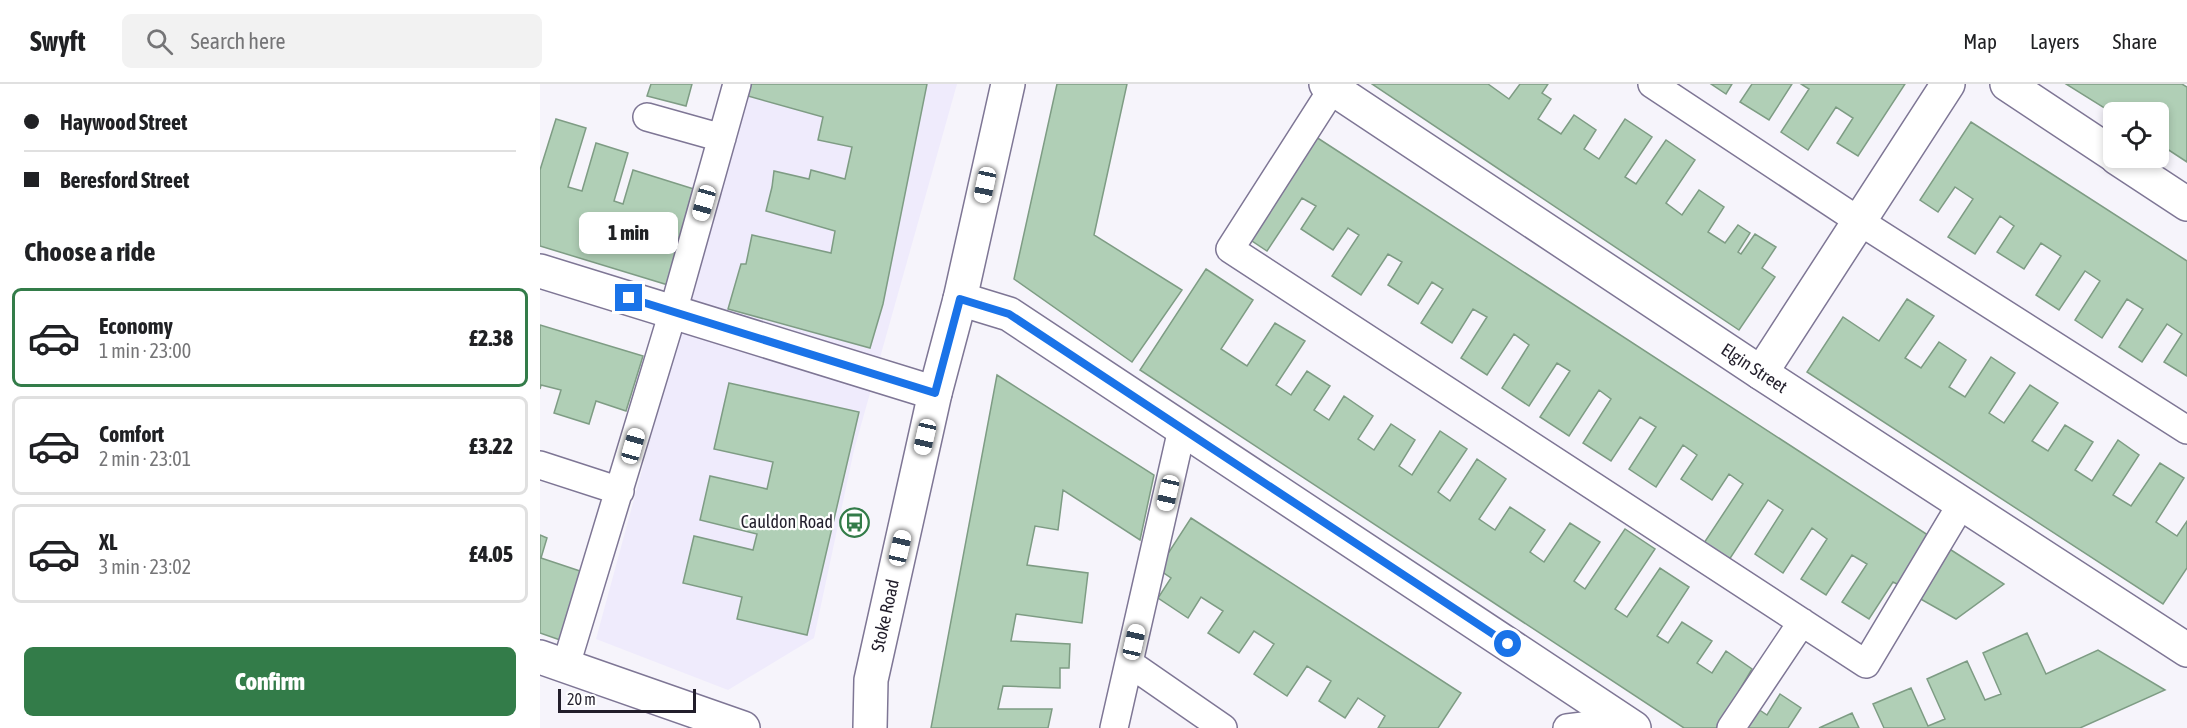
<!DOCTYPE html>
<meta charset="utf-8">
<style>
:root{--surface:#fff;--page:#f2f2f2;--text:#202124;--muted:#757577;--line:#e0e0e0;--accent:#337c49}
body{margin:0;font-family:"Asap Condensed",sans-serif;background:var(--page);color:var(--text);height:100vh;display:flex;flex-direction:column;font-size:22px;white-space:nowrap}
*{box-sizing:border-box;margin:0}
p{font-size:20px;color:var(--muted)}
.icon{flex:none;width:33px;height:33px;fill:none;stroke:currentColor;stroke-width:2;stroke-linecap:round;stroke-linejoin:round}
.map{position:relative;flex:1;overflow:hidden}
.panel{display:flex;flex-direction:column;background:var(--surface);width:540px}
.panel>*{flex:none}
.guide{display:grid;align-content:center;height:132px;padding:0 24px;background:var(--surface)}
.fabs{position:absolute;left:1563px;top:18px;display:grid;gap:12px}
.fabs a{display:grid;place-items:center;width:66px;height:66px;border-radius:9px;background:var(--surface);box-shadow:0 3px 9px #0003;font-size:30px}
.scale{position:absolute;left:18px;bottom:15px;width:138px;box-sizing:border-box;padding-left:6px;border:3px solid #221e2b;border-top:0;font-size:16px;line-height:21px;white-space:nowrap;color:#221e2b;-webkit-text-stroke:4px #fff;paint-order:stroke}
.end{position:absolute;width:27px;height:27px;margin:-14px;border:8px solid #1a73e8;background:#fff;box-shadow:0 0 0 3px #fff}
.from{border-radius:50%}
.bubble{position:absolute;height:42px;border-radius:9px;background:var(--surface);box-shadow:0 3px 9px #0003;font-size:20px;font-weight:800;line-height:42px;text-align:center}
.car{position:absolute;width:18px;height:36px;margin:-18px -9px;border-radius:8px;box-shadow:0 0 4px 2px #0007;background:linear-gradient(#fff 24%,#345 0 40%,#fff 0 76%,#345 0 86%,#fff 0)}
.guide b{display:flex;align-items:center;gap:21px;height:57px;font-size:22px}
.guide b+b{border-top:2px solid var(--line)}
.guide i{width:15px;height:15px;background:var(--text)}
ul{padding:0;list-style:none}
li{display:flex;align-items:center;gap:18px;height:99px;margin:0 12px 9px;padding:0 12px;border:3px solid var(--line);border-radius:9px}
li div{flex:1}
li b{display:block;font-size:22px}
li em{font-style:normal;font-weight:800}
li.current{border-color:var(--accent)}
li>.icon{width:54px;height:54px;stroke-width:1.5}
h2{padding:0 24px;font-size:27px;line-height:72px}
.button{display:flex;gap:12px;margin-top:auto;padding:12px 24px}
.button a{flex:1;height:69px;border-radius:9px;background:var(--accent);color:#fff;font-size:24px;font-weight:800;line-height:69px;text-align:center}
header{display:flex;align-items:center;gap:36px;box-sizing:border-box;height:84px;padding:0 30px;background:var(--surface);border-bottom:2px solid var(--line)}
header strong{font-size:28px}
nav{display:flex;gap:33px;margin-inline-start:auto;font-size:21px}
.search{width:420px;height:54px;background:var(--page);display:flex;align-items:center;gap:15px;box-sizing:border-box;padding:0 21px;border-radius:9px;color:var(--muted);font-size:22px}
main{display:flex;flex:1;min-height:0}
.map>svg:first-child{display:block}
.built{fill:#efebfc}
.building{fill:#b0cfb6;stroke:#7e9c84;stroke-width:1.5}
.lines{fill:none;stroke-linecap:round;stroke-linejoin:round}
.lane-casing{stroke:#7e7695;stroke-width:30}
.street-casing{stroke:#7e7695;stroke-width:36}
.primary-casing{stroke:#7e7695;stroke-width:36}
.lane{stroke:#fff;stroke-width:27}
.street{stroke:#fff;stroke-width:33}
.primary{stroke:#fff;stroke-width:33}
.route{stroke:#1a73e8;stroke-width:8}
.labels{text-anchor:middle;stroke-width:4.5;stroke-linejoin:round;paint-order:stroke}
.street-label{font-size:18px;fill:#221e2b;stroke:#fff}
.poi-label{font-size:18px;fill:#221e2b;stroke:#fff;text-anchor:end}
</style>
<header>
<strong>Swyft</strong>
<div class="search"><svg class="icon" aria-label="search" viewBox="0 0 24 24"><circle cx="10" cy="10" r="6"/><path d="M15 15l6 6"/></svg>Search here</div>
<nav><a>Map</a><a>Layers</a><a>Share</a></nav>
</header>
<main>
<section class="panel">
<div class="guide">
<b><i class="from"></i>Haywood Street</b>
<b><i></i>Beresford Street</b>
</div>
<h2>Choose a ride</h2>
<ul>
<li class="current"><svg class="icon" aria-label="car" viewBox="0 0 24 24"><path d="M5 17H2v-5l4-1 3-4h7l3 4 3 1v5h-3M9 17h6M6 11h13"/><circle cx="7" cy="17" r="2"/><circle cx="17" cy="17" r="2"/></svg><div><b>Economy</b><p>1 min · 23:00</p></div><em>£2.38</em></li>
<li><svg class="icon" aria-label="car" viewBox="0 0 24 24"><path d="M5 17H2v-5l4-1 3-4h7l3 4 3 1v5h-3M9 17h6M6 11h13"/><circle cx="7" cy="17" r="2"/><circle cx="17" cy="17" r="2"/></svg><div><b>Comfort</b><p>2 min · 23:01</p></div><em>£3.22</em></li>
<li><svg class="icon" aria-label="car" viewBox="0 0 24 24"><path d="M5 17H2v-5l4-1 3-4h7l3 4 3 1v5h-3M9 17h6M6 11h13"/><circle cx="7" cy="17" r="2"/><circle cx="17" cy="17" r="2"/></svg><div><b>XL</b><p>3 min · 23:02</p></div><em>£4.05</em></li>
</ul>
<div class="button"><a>Confirm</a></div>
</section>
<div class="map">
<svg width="1647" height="644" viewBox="0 0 1647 644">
<rect width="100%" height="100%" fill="#f6f4fb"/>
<path class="built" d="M207,0H417L314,366L274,554L188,606L56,555Z"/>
<path class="building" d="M111,0H152L146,22L107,12Z
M211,0H387L343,220L330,264L188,225L201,180H206L212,151L291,169L295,147L226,127L232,103L234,87L269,95L271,86L305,95L312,63L278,56L283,33L208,12Z
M517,0H587L554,151L642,206L592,278L474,195Z
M832,0H948L969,15L980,0H1008L1002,9L1011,15L998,35L1021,50L1034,31L1056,46L1044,65L1059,75L1085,35L1112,53L1085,93L1096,100L1126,56L1155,76L1126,119L1142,131L1159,106L1184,123L1168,148L1185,159L1198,141L1210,149L1198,168L1201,170L1215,150L1236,163L1222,184L1235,193L1199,246Z
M1171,0H1192L1186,10Z
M1212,0H1252L1229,36L1200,18Z
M1261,0H1365L1318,72L1297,59L1313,34L1296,23L1268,66L1241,48L1269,5Z
M1526,0H1642L1647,3V78L1618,59V28H1574V30Z
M16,35L46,44L28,103L42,107L56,59L88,69L74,117L83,120L93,86L157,106L128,201L0,162V86Z
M1431,38L1647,177V292L1624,278L1642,250L1627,240L1602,278L1579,263L1603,225L1587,215L1562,254L1535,236L1560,197L1545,187L1519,226L1496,211L1521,172L1501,159L1484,185L1457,168L1474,142L1460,132L1435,170L1408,153L1433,115L1415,103L1398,128L1380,116Z
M773,51L1394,455L1363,503L1353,498L1329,535L1302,518L1327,480L1312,471L1286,511L1261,495L1287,455L1272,444L1243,489L1215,470L1243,426L1228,416L1189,476L1164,459L1203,400L1189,390L1172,416L1141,395L1157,371L1143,361L1116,403L1089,385L1116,343L1100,333L1071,377L1043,359L1071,315L1059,306L1029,352L1000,333L1030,287L1017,279L989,322L962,304L989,261L974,250L947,291L921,274L947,233L933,225L912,259L881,239L903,205L892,198L878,220L848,201L862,178L848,170L821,211L792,192L819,151L808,144L793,166L761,145L776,122L762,114L727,167L706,153Z
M666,185L713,216L681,265L707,282L735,239L765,257L736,301L751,311L767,287L790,302L774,326L789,336L804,312L833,332L818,355L834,366L851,340L875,356L859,382L872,391L900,347L927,365L898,408L910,417L937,375L966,395L939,435L955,446L970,423L1005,446L990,468L1004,478L1030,439L1060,458L1034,497L1045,505L1085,445L1115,465L1075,525L1087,533L1120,484L1149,503L1117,552L1128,559L1142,538L1172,557L1157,579L1172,589L1186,567L1212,585L1199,607L1206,611L1184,644H1144L600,286Z
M1367,215L1394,232L1365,274L1381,284L1399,258L1426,276L1409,303L1425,313L1451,273L1475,289L1449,329L1464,339L1490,301L1518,319L1492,357L1508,367L1525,341L1553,358L1535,386L1552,397L1578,356L1599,371L1573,411L1591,422L1620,379L1644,394L1616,438L1637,452L1647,437V484L1623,520L1267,288L1303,233L1339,257Z
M0,241L103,272L86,327L56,317L49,340L14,329L21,306L1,301L0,305Z
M457,291L614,391L600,456L523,406L518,446L495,442L487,481L548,489L542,539L476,530L471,557L530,560L529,584H520V604L463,602L458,625H512L508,644H391Z
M189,299L319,328L267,551L197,535L202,513L143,499L154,452L213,466L217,450L160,436L170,392L227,405L233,378L174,365Z
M651,434L921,609L898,644H838L845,632L818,614L805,634L779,617L791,597L767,582L747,612L714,590L734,560L714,547L699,569L668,549L683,527L661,513L648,534L618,514L631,494L618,485Z
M0,451L7,454L1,474L46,489L23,557L0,549Z
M1408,464L1464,500L1416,535L1377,513Z
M1487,549L1506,590L1558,566L1625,606L1540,644H1344L1333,620L1371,604L1388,642L1405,635L1387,595L1427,577L1445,616L1461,610L1443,569Z
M1240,610L1261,624L1248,644H1206L1218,625L1227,631Z
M1312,629L1319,644H1279Z"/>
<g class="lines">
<defs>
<path id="lane" d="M1112,0L1319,137L1647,346
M793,4L690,165L1326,580L1422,419
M107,33L182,54
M0,381L80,407
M589,579L683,644
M26,581L133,228L197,0
M574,644L642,345
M1027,644L1083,637
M1191,644L1262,538"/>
<g id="street">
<path id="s1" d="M786,0L1221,289L1647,566"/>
<path d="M1467,0L1574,71"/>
<path d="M1577,74L1647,120"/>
<path d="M0,187L395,309"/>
<path d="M420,215L469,230L1094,644"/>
<path d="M1221,289L1408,0"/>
<path d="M0,573L203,644"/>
</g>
<g id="primary">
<path id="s2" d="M330,644L331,596L395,309L420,215L468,0"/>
</g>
</defs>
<use href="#lane" class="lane-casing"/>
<use href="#street" class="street-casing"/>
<use href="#primary" class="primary-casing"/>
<use href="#lane" class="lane"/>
<use href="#street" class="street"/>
<use href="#primary" class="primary"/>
</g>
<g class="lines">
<path class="route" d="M89,214L395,309L420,215L469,230L968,560"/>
</g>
<defs>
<symbol id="bus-ring" viewBox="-11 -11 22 22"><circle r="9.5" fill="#fff" stroke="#337c49" stroke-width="1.5"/><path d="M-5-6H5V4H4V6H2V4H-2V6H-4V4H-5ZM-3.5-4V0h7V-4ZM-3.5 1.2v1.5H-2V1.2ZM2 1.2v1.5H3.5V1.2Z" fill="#337c49"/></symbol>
</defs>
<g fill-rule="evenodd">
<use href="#bus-ring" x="298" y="422" width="33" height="33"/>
</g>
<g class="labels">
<g class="street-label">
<text dy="6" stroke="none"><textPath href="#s1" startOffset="514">Elgin Street</textPath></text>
<text dy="6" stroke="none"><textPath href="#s2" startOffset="114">Stoke Road</textPath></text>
</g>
<g class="poi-label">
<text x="293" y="444">Cauldon Road</text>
</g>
</g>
</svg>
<div class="fabs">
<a><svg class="icon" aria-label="locate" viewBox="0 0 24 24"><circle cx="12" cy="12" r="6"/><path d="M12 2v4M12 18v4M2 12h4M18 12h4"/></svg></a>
</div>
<div class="scale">20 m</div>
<i class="end from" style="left:968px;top:560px"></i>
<i class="end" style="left:89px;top:214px"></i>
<div class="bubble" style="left:39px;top:128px;width:99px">1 min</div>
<i class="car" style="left:445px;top:101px;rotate:192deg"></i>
<i class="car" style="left:164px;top:119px;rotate:196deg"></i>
<i class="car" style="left:385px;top:353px;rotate:193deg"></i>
<i class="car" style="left:93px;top:362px;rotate:16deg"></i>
<i class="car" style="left:628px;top:409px;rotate:193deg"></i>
<i class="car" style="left:360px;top:464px;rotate:13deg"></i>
<i class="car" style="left:594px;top:558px;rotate:13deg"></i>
</div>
</main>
